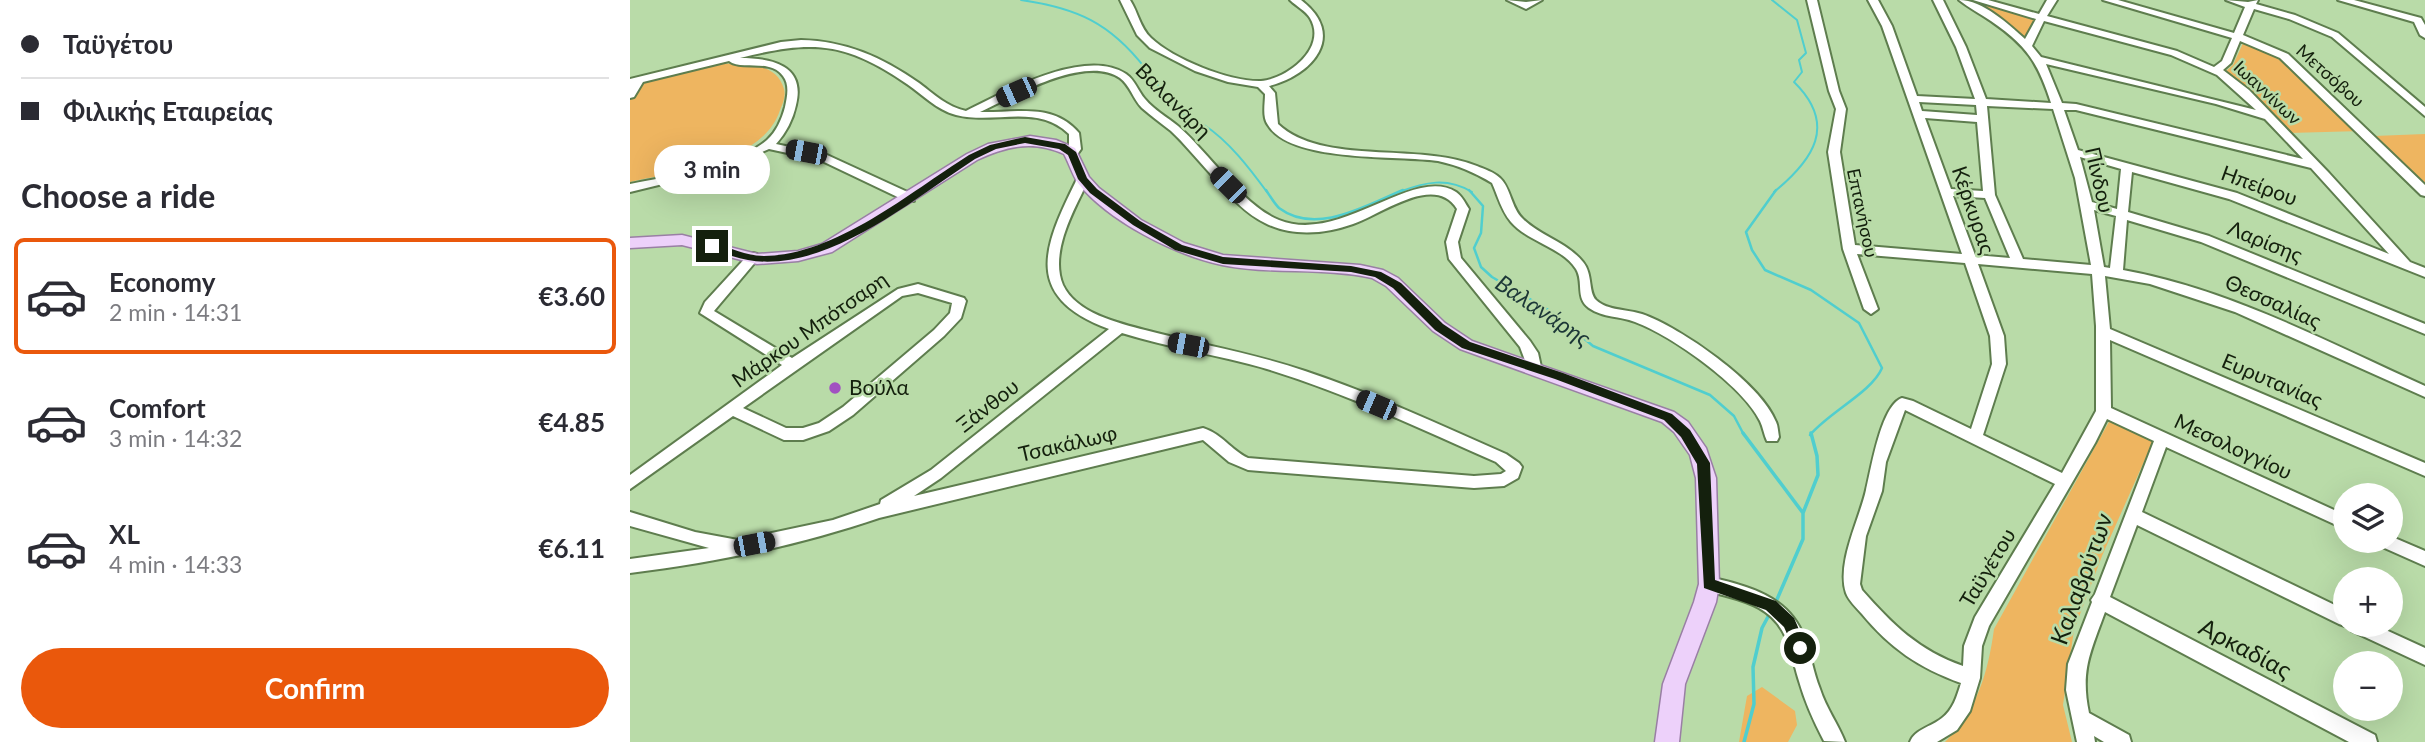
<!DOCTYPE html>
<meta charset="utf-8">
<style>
:root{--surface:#fff;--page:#f7f7f7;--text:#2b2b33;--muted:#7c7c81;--line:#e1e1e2;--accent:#ea580c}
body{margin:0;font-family:Lato,sans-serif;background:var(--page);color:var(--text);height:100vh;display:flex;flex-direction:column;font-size:26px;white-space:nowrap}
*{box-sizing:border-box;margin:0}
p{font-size:23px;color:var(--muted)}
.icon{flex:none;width:38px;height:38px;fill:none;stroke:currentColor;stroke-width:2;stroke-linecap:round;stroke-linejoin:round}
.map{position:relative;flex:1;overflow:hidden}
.sheet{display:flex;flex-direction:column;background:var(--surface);width:630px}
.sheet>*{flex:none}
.banner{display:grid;align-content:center;height:154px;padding:0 21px;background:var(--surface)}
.fabs{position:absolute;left:1703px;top:483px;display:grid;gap:14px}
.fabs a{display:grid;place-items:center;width:70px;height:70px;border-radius:50%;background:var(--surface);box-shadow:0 7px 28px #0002;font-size:35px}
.end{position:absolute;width:32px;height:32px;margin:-16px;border:9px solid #14200d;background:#fff;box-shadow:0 0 0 4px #fff}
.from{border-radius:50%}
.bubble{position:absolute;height:49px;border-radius:24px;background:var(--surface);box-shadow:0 7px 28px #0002;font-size:23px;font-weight:700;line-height:49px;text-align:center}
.car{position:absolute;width:21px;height:42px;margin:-21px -10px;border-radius:9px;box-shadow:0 0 5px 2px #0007;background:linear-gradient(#222 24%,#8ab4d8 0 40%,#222 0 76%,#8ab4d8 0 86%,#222 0)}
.banner b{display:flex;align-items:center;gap:24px;height:66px;font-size:26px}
.banner b+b{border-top:2px solid var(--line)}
.banner i{width:18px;height:18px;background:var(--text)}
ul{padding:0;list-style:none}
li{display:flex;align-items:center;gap:21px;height:116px;margin:0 14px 10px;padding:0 7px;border:4px solid transparent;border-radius:10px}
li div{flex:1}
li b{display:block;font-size:26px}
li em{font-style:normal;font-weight:700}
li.selected{border-color:var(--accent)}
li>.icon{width:63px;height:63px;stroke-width:1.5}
h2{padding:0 21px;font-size:32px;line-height:84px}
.cta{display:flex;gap:14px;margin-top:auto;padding:14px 21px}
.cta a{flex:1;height:80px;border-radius:42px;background:var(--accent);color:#fff;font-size:28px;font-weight:700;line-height:80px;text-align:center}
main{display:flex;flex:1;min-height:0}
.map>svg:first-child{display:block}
.green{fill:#eeb560}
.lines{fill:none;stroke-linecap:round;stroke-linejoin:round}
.stream-far2{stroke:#50cece;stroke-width:2}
.stream-far1{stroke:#50cece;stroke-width:2.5}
.stream{stroke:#50cece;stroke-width:3.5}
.minor-casing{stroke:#5e7d4e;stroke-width:4}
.major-casing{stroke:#997fa4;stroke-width:3}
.minor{fill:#fff;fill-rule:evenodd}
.major{fill:#edd1fa;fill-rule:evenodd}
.route{fill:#14200d}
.poi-dot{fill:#a151c1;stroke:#b9dba8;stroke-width:2.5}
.labels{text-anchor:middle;stroke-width:5;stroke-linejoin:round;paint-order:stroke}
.far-street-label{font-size:18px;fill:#14200d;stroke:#b9dba8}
.street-label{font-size:21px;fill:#14200d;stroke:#b9dba8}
.poi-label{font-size:21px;fill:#14200d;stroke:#b9dba8;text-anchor:start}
.water-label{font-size:23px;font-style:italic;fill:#1c3737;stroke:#b9dba8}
.near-street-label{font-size:24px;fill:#14200d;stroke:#b9dba8}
</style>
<main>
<section class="sheet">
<div class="banner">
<b><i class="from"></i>Ταϋγέτου</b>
<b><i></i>Φιλικής Εταιρείας</b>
</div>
<h2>Choose a ride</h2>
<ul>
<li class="selected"><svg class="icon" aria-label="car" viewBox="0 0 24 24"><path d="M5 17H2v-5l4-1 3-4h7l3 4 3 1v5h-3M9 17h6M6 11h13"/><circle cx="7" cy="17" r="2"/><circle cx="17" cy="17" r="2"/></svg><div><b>Economy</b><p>2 min · 14:31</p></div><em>€3.60</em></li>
<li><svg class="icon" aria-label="car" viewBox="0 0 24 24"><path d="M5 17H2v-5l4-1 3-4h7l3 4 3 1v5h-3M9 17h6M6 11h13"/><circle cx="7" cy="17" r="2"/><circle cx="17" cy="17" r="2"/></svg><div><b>Comfort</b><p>3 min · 14:32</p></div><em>€4.85</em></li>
<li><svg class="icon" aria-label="car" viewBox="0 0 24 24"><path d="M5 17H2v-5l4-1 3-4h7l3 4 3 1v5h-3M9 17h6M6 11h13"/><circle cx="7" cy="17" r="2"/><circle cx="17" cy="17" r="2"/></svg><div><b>XL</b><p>4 min · 14:33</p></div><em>€6.11</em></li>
</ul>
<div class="cta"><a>Confirm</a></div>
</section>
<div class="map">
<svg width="1795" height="742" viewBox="0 0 1795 742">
<rect width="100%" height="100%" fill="#b9dba8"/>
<path class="green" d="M1342,0L1406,18L1395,41L1375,22Z
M1614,41L1647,55L1731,131L1659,133L1611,84L1595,72L1603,65Z
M111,63C130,66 148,68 154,89C156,96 153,103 150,110C133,163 48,171 0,182V100L13,81L74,65Z
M1795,134V187L1744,136Z
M1480,420L1524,439L1472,556L1444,630L1433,705L1442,742H1315C1347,710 1358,673 1364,629Z
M1132,687L1165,711L1167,725L1158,742H1109L1117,696Z"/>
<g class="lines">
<path class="stream-far2" d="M391,0C447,8 480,23 515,68C519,73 525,79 528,85C531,92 530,99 536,105C548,115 562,117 574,125C599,141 620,169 637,192
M1142,0L1167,20L1176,53L1169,60L1172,72L1164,82C1208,125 1183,160 1144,192
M769,192C795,182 817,177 842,192"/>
<path class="stream-far1" d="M636,190C640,196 644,203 649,208C686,236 737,205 773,190
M839,190L853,206L851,233L844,248L851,267L862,277L922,312L963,346L1080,395L1104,416L1114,435
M1146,190L1116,232L1122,250L1135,270L1181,290L1229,323L1252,368C1242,392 1199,412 1180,435"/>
<path class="stream" d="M1113,433L1173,513V539L1145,604
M1173,513L1188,475L1187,456L1181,433
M1114,742L1124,704L1123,667L1132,628L1140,613"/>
<defs>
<path id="minor" d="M490,0H500C508,12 510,28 521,38C543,59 600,82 631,81C657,79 698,48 680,18C676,11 666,6 660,0H671C717,35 683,75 639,86L645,93L648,124C693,166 788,142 847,166C854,169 864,172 870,178C881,188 881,208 893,219C910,236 937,242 953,262C963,274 958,292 966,300C978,311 997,309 1012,314C1050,327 1131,383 1146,422C1148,426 1148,432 1149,437L1147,441H1137C1134,435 1133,427 1130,421C1112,385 1042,336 1005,322C990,316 973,318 959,308C945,298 954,282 946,269C932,247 898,242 881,222C871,210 868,196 862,183C846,173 827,165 808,161C767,155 661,163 638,125C632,117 635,104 635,94L628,87L598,82L565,71L520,48L507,35Z
M877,0L896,2L912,0L896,9Z
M1177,0H1187L1209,91L1216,109L1210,152L1225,245L1332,254L1252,26L1238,0H1248L1262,26L1287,96L1345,99L1326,47L1303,0H1313L1336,47L1356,99L1421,103C1408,62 1396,45 1361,21C1351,14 1339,8 1329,0C1353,0 1378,24 1395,39L1406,19L1343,0H1358L1409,14L1417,0H1427L1417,16L1547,51L1584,67L1592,61L1602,38L1473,0H1488L1604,33L1615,7L1596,0L1618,2L1628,0L1626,4L1665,15L1708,33L1795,107V116L1702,37L1659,19L1624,9L1613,35L1658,54L1795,185V196L1791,195L1650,58L1610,41L1601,63L1593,70L1619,90L1699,173L1780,262L1795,268V277L1599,199L1502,172L1498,212L1579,236L1795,324V334L1571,242L1497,220L1493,270C1599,289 1697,342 1795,386V397L1605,312L1520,284L1475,276L1480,329L1795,463V476L1480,340L1481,408L1715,515V529L1536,447L1512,512L1715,610V625H1718L1715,626L1709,624L1507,525L1480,597L1745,735L1747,742H1719L1475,612C1461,651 1450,670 1459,713L1499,735L1501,742H1474L1464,736L1465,742H1447L1436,690L1438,664L1462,602L1461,600L1465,594L1524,441L1477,419L1465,443L1359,626L1352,646L1350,678L1340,711L1327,730L1307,742H1280C1285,729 1301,727 1312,718C1323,710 1327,696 1331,683C1289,668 1260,648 1232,614C1226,607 1219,601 1216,593C1206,563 1230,518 1236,490C1241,470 1251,405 1272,398L1283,401L1341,429L1362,364L1360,336L1335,263L1227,254L1248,309L1241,314L1234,309L1213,249L1198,152L1206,109L1199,91ZM1414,21L1541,55L1587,75L1626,110L1411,57L1402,46ZM1416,64L1586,104L1635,119L1673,159L1446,104L1432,103ZM1289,102L1346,105L1347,115L1292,111ZM1357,106L1423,109L1445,178L1461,265L1393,259L1365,195ZM1434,110H1446L1681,168L1759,254L1607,193L1448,150ZM1295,118L1347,122L1353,191L1321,189ZM1450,157L1491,169L1487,209L1462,202ZM1323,196L1355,198L1380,258L1345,255ZM1464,210L1486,216L1480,268L1474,267ZM1348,264L1462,274L1466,326V411L1432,473L1353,435L1376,364L1374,336ZM1275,410L1425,484L1345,617L1334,646L1333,666C1289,651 1262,624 1232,590L1230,584L1236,536L1252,491L1256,462Z
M1708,0H1724L1791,18L1795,25V38L1790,35L1784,22Z
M171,40C216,41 252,57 289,83C304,94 317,107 336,111C374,92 455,47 496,74C505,80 508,91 515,99C524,110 537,117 548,126C563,139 575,154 588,168C606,187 624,210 649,220C711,245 783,165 826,192C832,196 835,203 839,209L828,242L831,258L900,341L908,353L911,367L909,371H899L890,347L819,259L816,242L827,209C805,173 752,214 723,224C695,234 662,237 635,223C612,212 594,189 577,170C565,157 554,143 541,131C531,123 521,116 512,108C503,99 500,85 490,78C455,54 382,97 350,112C386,113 423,102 449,133L451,149L446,156L442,157L436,154L439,149V134C406,103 366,125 326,115C307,110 293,95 277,84C214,41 182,40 110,58C141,58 176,65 166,105C163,119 156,133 146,144L197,155L284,195V201H276L190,160L139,149L90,170L0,192V184C39,176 107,166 137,140C146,132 152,119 155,107C157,97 160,85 153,76C140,58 111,71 99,61L13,82L4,97L0,98V79L151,42Z
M453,175L459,179C445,208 419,252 433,285C446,313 488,323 515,330C568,344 622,353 675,371C744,394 810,425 876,454L889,463L892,467L888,478L874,486L844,488L618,470L599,462L573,440L249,518C170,545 83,563 0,573V559L79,548L0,526V512L65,532L108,540L203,520L250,504L251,500L301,470L479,329C391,296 414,246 447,179ZM492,333C540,348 589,355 637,369C716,393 791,429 866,462L876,471L871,474L844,476L618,458C601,450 592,434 573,428L284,496L311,478Z
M123,253L127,254L129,257L127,260L84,311L162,358L268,289L288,284L334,298L336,301L331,318L314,336L223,415L199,431L173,440H154L103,416L0,489V475L152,365L70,313L75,302L119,254ZM288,293L322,303L320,313L304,330L213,407L189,423L173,428H156L113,408L272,296Z
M1760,536L1795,551V566L1750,546L1748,541H1760Z
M1079,577C1118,586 1159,596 1174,637C1181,654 1183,672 1190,689C1196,708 1208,724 1215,742L1194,741C1184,722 1175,702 1169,681C1160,652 1159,625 1129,608C1112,598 1092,596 1073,589L1071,584L1073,579Z
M1719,625H1745L1795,648V665L1722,631Z"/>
<path id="major" d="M400,136L426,140L445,148L459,177L469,188L511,220L554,243L593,255L730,265L753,270L768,278L815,323L842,341L1044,412L1058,422L1076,448L1086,478L1089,584L1086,602L1055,684L1049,742H1025L1033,684L1064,602L1069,584L1066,478L1060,455L1044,432L1032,422L830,349L803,331L756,286L742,278C693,267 641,275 592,265C545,255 478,221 448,183C442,174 439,163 434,154C403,140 377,146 347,160L202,252L168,261L127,264L52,245L0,248V238L52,235L127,254L168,251L192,244L337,154L358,144Z"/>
</defs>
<use href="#minor" class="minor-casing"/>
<use href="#major" class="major-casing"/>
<use href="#minor" class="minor"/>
<use href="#major" class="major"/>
</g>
<path class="route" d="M395,137L435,144L446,152L457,178L467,189L510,221L552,245L593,257L721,266L751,272L771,283L813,324L840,342L933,373L1042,414L1060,430L1080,463L1085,580L1146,601L1164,618L1177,648L1175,652H1165L1154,627L1136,610L1074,588L1067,464L1051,437L1034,420L925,379L832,348L805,330L763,288L745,277L721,272L593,264L545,250L503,225L460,193L448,179L438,155L429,149L395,143L366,149L345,159C279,202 184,284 102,256C93,253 84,251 77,246L82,242C99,247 116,256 134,256C206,255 279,193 339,155L360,145Z"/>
<circle class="poi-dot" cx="205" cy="388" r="7"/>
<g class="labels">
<g class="far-street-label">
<text transform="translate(1700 76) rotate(42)" y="6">Μετσόβου</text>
<text transform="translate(1637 93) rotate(43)" y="6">Ιωαννίνων</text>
<text transform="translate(1232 213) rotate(78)" y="6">Επτανήσου</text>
</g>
<g class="street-label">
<text transform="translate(543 101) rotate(45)" y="7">Βαλανάρη</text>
<text transform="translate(1469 180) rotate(77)" y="7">Πίνδου</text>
<text transform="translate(1629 186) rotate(20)" y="7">Ηπείρου</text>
<text transform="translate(1343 210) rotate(71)" y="7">Κέρκυρας</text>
<text transform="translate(1635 242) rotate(22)" y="7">Λαρίσης</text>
<text transform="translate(1643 302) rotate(24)" y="7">Θεσσαλίας</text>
<text transform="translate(180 330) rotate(-35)" y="7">Μάρκου Μπότσαρη</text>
<text transform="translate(1642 381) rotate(23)" y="7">Ευρυτανίας</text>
<text transform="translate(358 406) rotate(-38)" y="7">Ξάνθου</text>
<text transform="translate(438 444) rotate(-13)" y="7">Τσακάλωφ</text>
<text transform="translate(1603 447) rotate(25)" y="7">Μεσολογγίου</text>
<text transform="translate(1358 568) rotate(-59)" y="7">Ταϋγέτου</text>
</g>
<g class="poi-label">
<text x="219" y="395">Βούλα</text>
</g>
<g class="water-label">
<text transform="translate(913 311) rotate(34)" y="8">Βαλανάρης</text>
</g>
<g class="near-street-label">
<text transform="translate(1452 579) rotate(-70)" y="8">Καλαβρύτων</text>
<text transform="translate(1615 649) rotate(28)" y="8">Αρκαδίας</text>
</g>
</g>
</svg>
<div class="fabs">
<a><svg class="icon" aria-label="layers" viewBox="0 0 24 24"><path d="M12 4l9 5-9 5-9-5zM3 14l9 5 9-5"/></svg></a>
<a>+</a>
<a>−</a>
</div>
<i class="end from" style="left:1170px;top:648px"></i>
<i class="end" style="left:82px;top:246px"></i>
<div class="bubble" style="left:24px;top:145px;width:116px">3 min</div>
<i class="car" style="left:386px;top:92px;rotate:246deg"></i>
<i class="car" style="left:176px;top:152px;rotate:281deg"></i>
<i class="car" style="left:598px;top:185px;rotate:315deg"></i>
<i class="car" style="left:558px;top:345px;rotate:281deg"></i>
<i class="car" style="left:746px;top:405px;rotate:293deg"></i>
<i class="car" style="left:124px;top:544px;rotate:79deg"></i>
</div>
</main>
